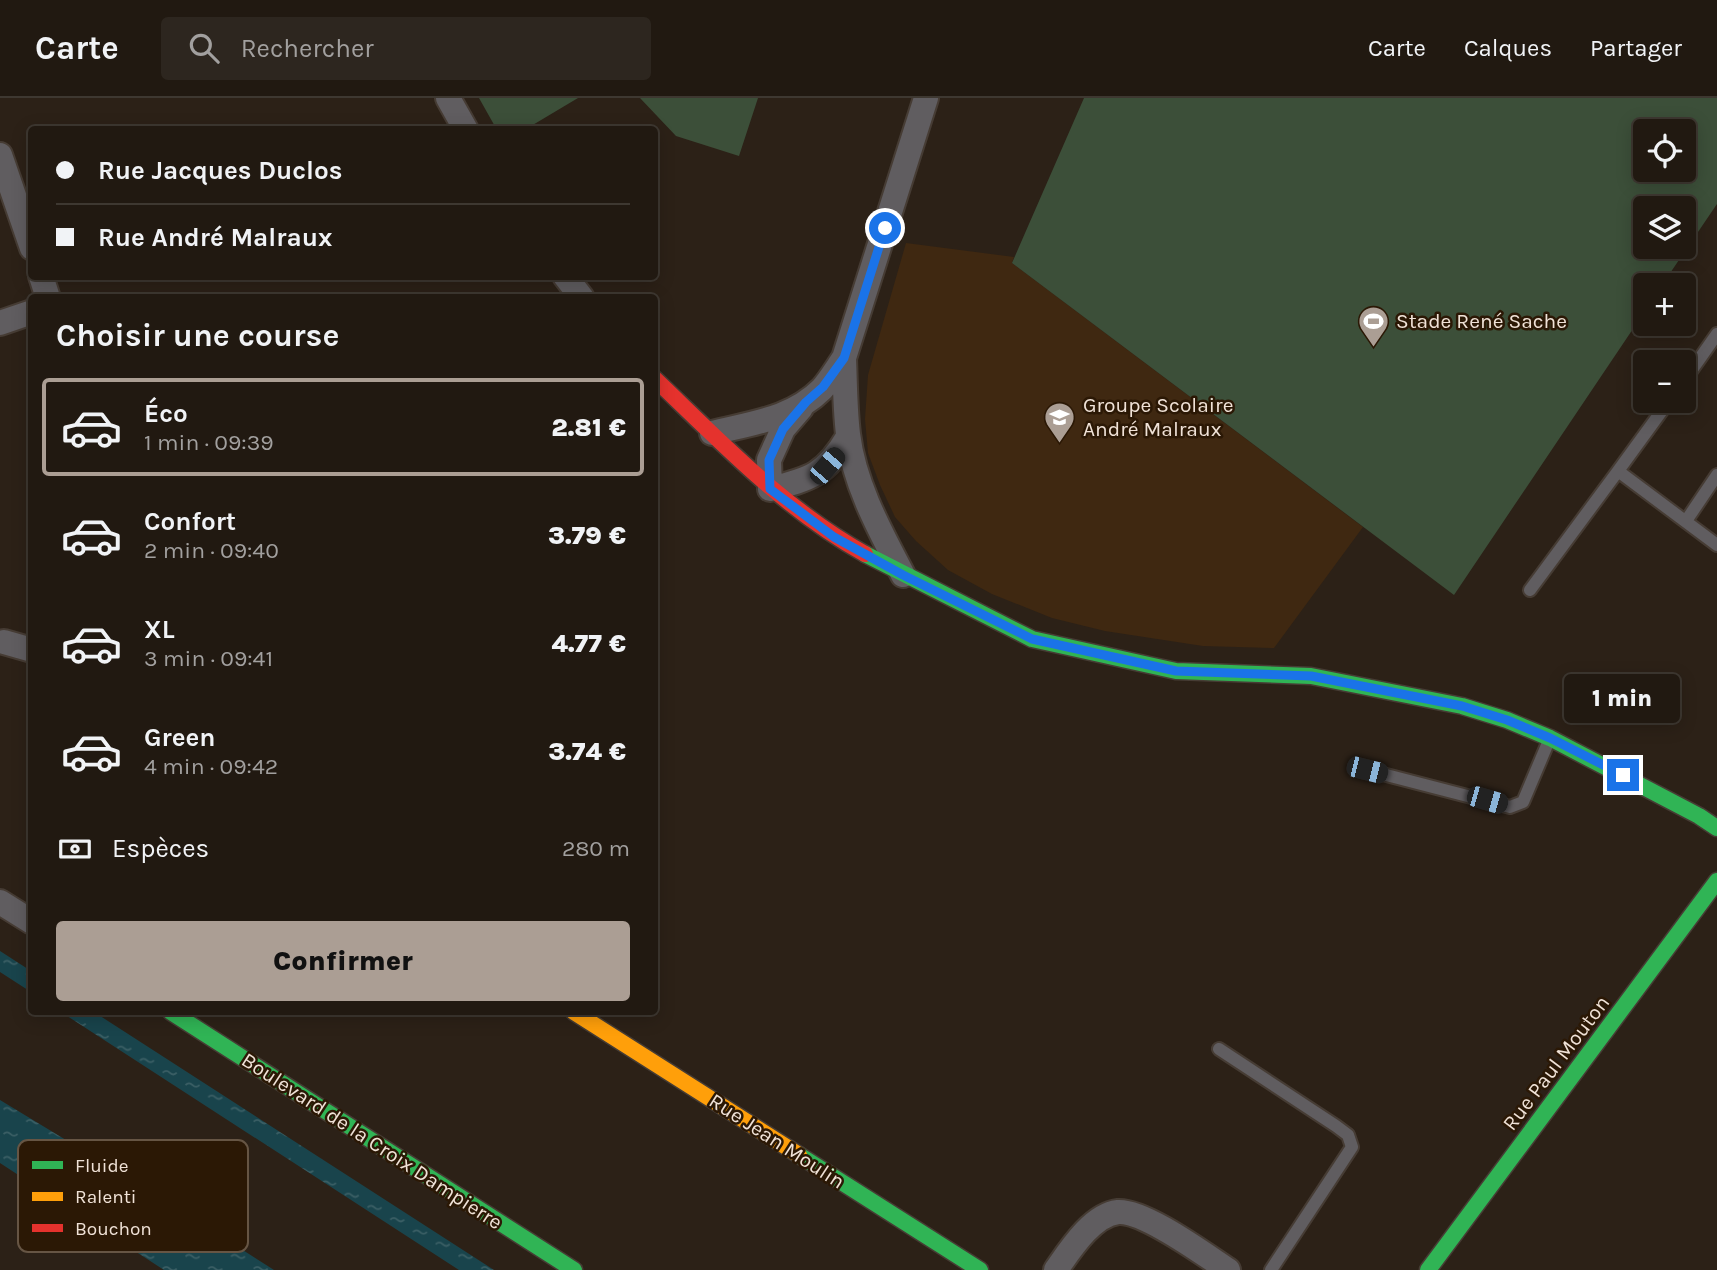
<!DOCTYPE html>
<html lang="fr">
<meta charset="utf-8">
<style>
:root{--surface:#211911;--page:#2d261f;--text:#f1f3f6;--muted:#a2a09f;--line:#3e3831;--accent:#ab9e94}
body{margin:0;font-family:Karla,sans-serif;background:var(--page);color:var(--text);height:100vh;display:flex;flex-direction:column;font-size:26px;white-space:nowrap}
*{box-sizing:border-box;margin:0}
p{font-size:23px;color:var(--muted)}
.icon{flex:none;width:38px;height:38px;fill:none;stroke:currentColor;stroke-width:2;stroke-linecap:round;stroke-linejoin:round}
.map{position:relative;flex:1;overflow:hidden}
.details{position:absolute;left:28px;top:196px;width:630px;height:721px;display:flex;flex-direction:column;background:var(--surface);border-radius:7px;box-shadow:0 4px 18px #0003,0 0 0 2px var(--line)}
.details>*{flex:none}
.hud{position:absolute;left:28px;top:28px;width:630px;height:154px;border-radius:7px;box-shadow:0 4px 18px #0003,0 0 0 2px var(--line);display:grid;align-content:center;height:154px;padding:0 28px;background:var(--surface)}
.tools{position:absolute;left:1633px;top:21px;display:grid;gap:14px}
.tools a{display:grid;place-items:center;width:63px;height:63px;border-radius:7px;background:var(--surface);box-shadow:0 4px 18px #0003,0 0 0 2px var(--line);font-size:35px}
.end{position:absolute;width:32px;height:32px;margin:-16px;border:9px solid #1a73e8;background:#fff;box-shadow:0 0 0 4px #fff}
.from{border-radius:50%}
.bubble{position:absolute;height:49px;border-radius:7px;background:var(--surface);box-shadow:0 4px 18px #0003,0 0 0 2px var(--line);font-size:23px;font-weight:800;line-height:49px;text-align:center}
.car{position:absolute;width:21px;height:42px;margin:-21px -10px;border-radius:9px;box-shadow:0 0 5px 2px #0007;background:linear-gradient(#222 24%,#8ab4d8 0 40%,#222 0 76%,#8ab4d8 0 86%,#222 0)}
.hud b{display:flex;align-items:center;gap:24px;height:66px;font-size:26px}
.hud b+b{border-top:2px solid var(--line)}
.hud i{width:18px;height:18px;background:var(--text)}
ul{padding:0;list-style:none}
li{display:flex;align-items:center;gap:21px;height:98px;margin:0 14px 10px;padding:0 14px;border:4px solid transparent;border-radius:7px}
li div{flex:1}
li b{display:block;font-size:26px}
li em{font-style:normal;font-weight:800}
li.on{border-color:var(--accent)}
li>.icon{width:63px;height:63px;stroke-width:1.5}
h2{padding:0 28px;font-size:32px;line-height:84px}
.pay{display:flex;align-items:center;gap:18px;height:77px;padding:0 28px;font-size:26px}
.pay p{margin-inline-start:auto}
.primary-button{display:flex;gap:14px;margin-top:auto;padding:14px 28px}
.primary-button a{flex:1;height:80px;border-radius:7px;background:var(--accent);color:#111;font-size:28px;font-weight:800;line-height:80px;text-align:center}
header{display:flex;align-items:center;gap:42px;box-sizing:border-box;height:98px;padding:0 35px;background:var(--surface);border-bottom:2px solid var(--line)}
header strong{font-size:33px}
nav{display:flex;gap:38px;margin-inline-start:auto;font-size:24px}
.search{width:490px;height:63px;background:var(--page);display:flex;align-items:center;gap:18px;box-sizing:border-box;padding:0 24px;border-radius:7px;color:var(--muted);font-size:26px}
.map>svg:first-child{display:block}
.built{fill:#3f2811}
.green{fill:#3c4f39;fill-rule:evenodd}
.water{fill:url(#water-ripples)}
.lines{fill:none;stroke-linecap:round;stroke-linejoin:round}
.lane-casing{stroke:#463c34;stroke-width:16}
.street-casing{stroke:#463c34;stroke-width:28}
.fast-casing{stroke:#463c34;stroke-width:19}
.slow-casing{stroke:#463c34;stroke-width:19}
.jam-casing{stroke:#463c34;stroke-width:19}
.lane{stroke:#605d60;stroke-width:12}
.street{stroke:#605d60;stroke-width:24}
.fast{stroke:#30b455;stroke-width:16}
.slow{stroke:#ff9f0a;stroke-width:16}
.jam{stroke:#e5322d;stroke-width:16}
.route{stroke:#1a73e8;stroke-width:9}
.labels{text-anchor:middle;stroke-width:5;stroke-linejoin:round;paint-order:stroke}
.poi-label{font-size:21px;fill:#f0e2d7;stroke:#2b1805;text-anchor:start}
.street-label{font-size:21px;fill:#f0e2d7;stroke:#2b1805}
.key{fill:#2b1805;stroke:#654;stroke-width:2}
.key-label{font-size:19px;fill:#f0e2d7}
</style>
<header>
<strong>Carte</strong>
<div class="search"><svg class="icon" aria-label="search" viewBox="0 0 24 24"><circle cx="10" cy="10" r="6"/><path d="M15 15l6 6"/></svg>Rechercher</div>
<nav><a>Carte</a><a>Calques</a><a>Partager</a></nav>
</header>
<div class="map">
<svg width="1717" height="1172" viewBox="0 0 1717 1172">
<defs>
<pattern id="water-ripples" width="26" height="14" patternUnits="userSpaceOnUse" patternTransform="scale(1.75)"><rect width="26" height="14" fill="#19444c"/><path d="M2 4q2-2 4 0t4 0M15 11q2-2 4 0t4 0" fill="none" stroke="#3b5f65"/></pattern>
</defs>
<rect width="100%" height="100%" fill="#2c2117"/>
<path class="built" d="M906,145L1014,159L1012,165L1363,429L1274,550L1203,548L1105,533L1052,520L992,496L948,472L916,443L895,419L880,387L868,355L865,321L868,277Z"/>
<path class="green" d="M479,0H578L526,31L497,32Z
M640,0H758L739,58L676,38Z
M1084,0H1717V106L1662,187H1645V213L1454,497L1012,165ZM1645,33H1684V72H1645ZM1645,110H1684V149H1645Z"/>
<path class="water" d="M0,853L31,873V894L0,874Z
M61,914H94L494,1172H459Z
M0,1002L155,1096L274,1172H164L0,1065Z"/>
<g class="lines">
<defs>
<path id="lane" d="M1684,283L1717,236
M1669,303L1618,373L1717,447
M1686,423L1717,377
M1530,492L1618,373
M1367,672L1510,709L1523,704L1550,640
M1219,951L1336,1028L1348,1037L1352,1049L1271,1172"/>
<path id="street" d="M448,0L466,32
M0,57L32,150
M41,178L48,200
M565,178L582,200
M0,225L32,214
M844,260C845,285 845,311 848,336C854,386 880,433 903,477
M801,310L783,331L769,362L770,391C811,381 826,376 848,339
M712,335C752,325 792,321 822,291C830,282 837,270 844,260L926,0
M4,544L32,552
M0,804L32,824
M1056,1172C1070,1152 1092,1117 1118,1114C1144,1112 1205,1157 1228,1172"/>
<path id="fast" d="M865,456L1032,541L1176,573L1311,578L1462,608L1507,622L1550,640L1699,718L1717,730
M171,914L574,1172
M799,1057L980,1172
M1428,1172L1717,783"/>
<path id="slow" d="M574,914L799,1057"/>
<path id="jam" d="M654,280C721,344 784,411 865,456"/>
</defs>
<use href="#lane" class="lane-casing"/>
<use href="#street" class="street-casing"/>
<use href="#fast" class="fast-casing"/>
<use href="#slow" class="slow-casing"/>
<use href="#jam" class="jam-casing"/>
<use href="#lane" class="lane"/>
<use href="#street" class="street"/>
<use href="#fast" class="fast"/>
<use href="#slow" class="slow"/>
<use href="#jam" class="jam"/>
</g>
<g class="lines">
<path class="route" d="M885,130L844,260L823,289L806,304L783,331L769,362L770,391L834,439L903,477L1032,541L1176,573L1311,578L1462,608L1507,622L1550,640L1623,677"/>
</g>
<defs>
<symbol id="stadium-pin" viewBox="-11 -11 22 30"><path d="M0 17L-7.5 6A9.5 9.5 0 1 1 7.5 6Z" fill="#ab9e94" stroke="#2b1805"/><path d="M0-5a6.5 5 0 1 0 0 10a6.5 5 0 1 0 0-10ZM-3.5-1.8h7v3.6h-7Z" fill="#fff"/></symbol>
<symbol id="school-pin" viewBox="-11 -11 22 30"><path d="M0 17L-7.5 6A9.5 9.5 0 1 1 7.5 6Z" fill="#ab9e94" stroke="#2b1805"/><path d="M0-5L7-2L0 1L-7-2ZM-4 1L0 2.5L4 1V4Q0 6-4 4Z" fill="#fff"/></symbol>
</defs>
<g fill-rule="evenodd">
<use href="#stadium-pin" x="1356" y="206" width="35" height="47"/>
<use href="#school-pin" x="1042" y="302" width="35" height="47"/>
</g>
<g class="labels">
<g class="poi-label">
<text x="1396" y="230">Stade René Sache</text>
<text x="1083" y="314">Groupe Scolaire<tspan x="1083" dy="24">André Malraux</tspan></text>
</g>
<g class="street-label">
<text transform="translate(1556 965) rotate(-53)" y="7">Rue Paul Mouton</text>
<text transform="translate(372 1043) rotate(33)" y="7">Boulevard de la Croix Dampierre</text>
<text transform="translate(777 1043) rotate(33)" y="7">Rue Jean Moulin</text>
</g>
</g>
<rect x="18" y="1042" width="230" height="112" rx="10" class="key"/>
<rect x="32" y="1063" width="31" height="8" fill="#30b455"/>
<rect x="32" y="1094" width="31" height="9" fill="#ff9f0a"/>
<rect x="32" y="1126" width="31" height="8" fill="#e5322d"/>
<g class="key-label">
<text x="75" y="1074">Fluide</text>
<text x="75" y="1105">Ralenti</text>
<text x="75" y="1137">Bouchon</text>
</g>
</svg>
<div class="tools">
<a><svg class="icon" aria-label="locate" viewBox="0 0 24 24"><circle cx="12" cy="12" r="6"/><path d="M12 2v4M12 18v4M2 12h4M18 12h4"/></svg></a>
<a><svg class="icon" aria-label="layers" viewBox="0 0 24 24"><path d="M12 4l9 5-9 5-9-5zM3 14l9 5 9-5"/></svg></a>
<a>+</a>
<a>−</a>
</div>
<i class="end from" style="left:885px;top:130px"></i>
<i class="end" style="left:1623px;top:677px"></i>
<div class="bubble" style="left:1564px;top:576px;width:116px">1 min</div>
<i class="car" style="left:827px;top:368px;rotate:41deg"></i>
<i class="car" style="left:1367px;top:672px;rotate:104deg"></i>
<i class="car" style="left:1487px;top:702px;rotate:106deg"></i>
<div class="hud">
<b><i class="from"></i>Rue Jacques Duclos</b>
<b><i></i>Rue André Malraux</b>
</div>
<section class="details">
<h2>Choisir une course</h2>
<ul>
<li class="on"><svg class="icon" aria-label="car" viewBox="0 0 24 24"><path d="M5 17H2v-5l4-1 3-4h7l3 4 3 1v5h-3M9 17h6M6 11h13"/><circle cx="7" cy="17" r="2"/><circle cx="17" cy="17" r="2"/></svg><div><b>Éco</b><p>1 min · 09:39</p></div><em>2.81 €</em></li>
<li><svg class="icon" aria-label="car" viewBox="0 0 24 24"><path d="M5 17H2v-5l4-1 3-4h7l3 4 3 1v5h-3M9 17h6M6 11h13"/><circle cx="7" cy="17" r="2"/><circle cx="17" cy="17" r="2"/></svg><div><b>Confort</b><p>2 min · 09:40</p></div><em>3.79 €</em></li>
<li><svg class="icon" aria-label="car" viewBox="0 0 24 24"><path d="M5 17H2v-5l4-1 3-4h7l3 4 3 1v5h-3M9 17h6M6 11h13"/><circle cx="7" cy="17" r="2"/><circle cx="17" cy="17" r="2"/></svg><div><b>XL</b><p>3 min · 09:41</p></div><em>4.77 €</em></li>
<li><svg class="icon" aria-label="car" viewBox="0 0 24 24"><path d="M5 17H2v-5l4-1 3-4h7l3 4 3 1v5h-3M9 17h6M6 11h13"/><circle cx="7" cy="17" r="2"/><circle cx="17" cy="17" r="2"/></svg><div><b>Green</b><p>4 min · 09:42</p></div><em>3.74 €</em></li>
</ul>
<div class="pay"><svg class="icon" aria-label="cash" viewBox="0 0 24 24"><path d="M3 7h18v10H3z"/><circle cx="12" cy="12" r="2"/></svg>Espèces<p>280 m</p></div>
<div class="primary-button"><a>Confirmer</a></div>
</section>
</div>
